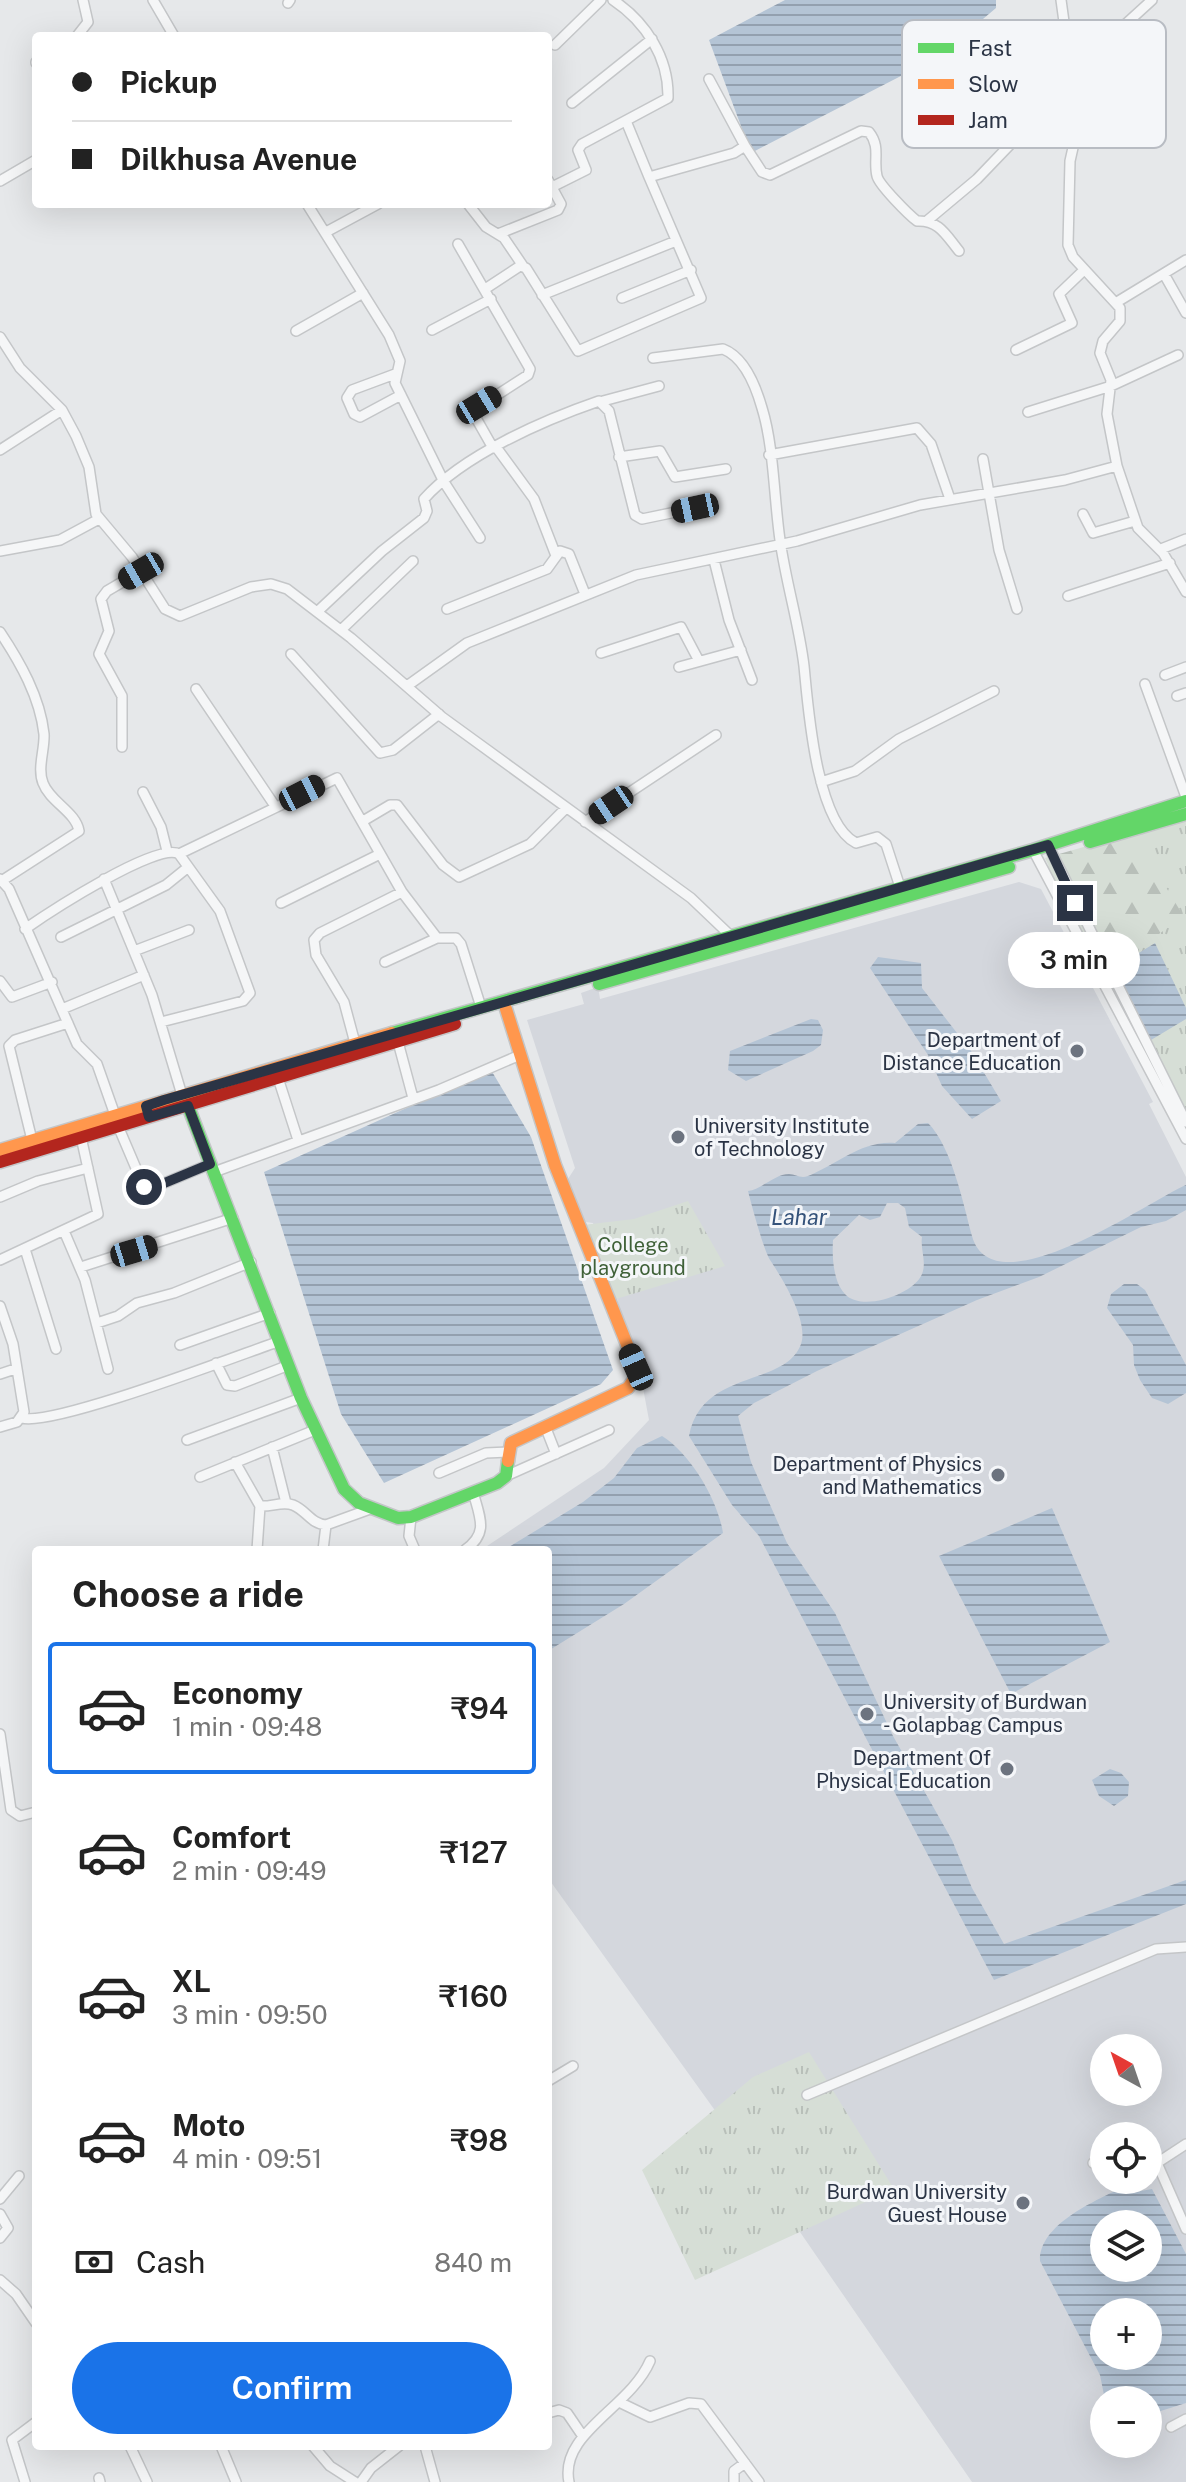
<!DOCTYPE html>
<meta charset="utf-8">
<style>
:root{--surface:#fff;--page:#f2f2f2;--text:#222;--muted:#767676;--line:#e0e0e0;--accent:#1a73e8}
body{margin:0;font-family:"Public Sans",sans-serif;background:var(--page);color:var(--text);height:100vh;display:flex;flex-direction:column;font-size:30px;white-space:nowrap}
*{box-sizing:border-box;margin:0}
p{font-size:26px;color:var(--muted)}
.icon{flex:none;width:44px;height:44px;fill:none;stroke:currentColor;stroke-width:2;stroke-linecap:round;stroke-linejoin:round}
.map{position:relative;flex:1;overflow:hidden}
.details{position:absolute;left:32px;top:1546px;width:520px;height:904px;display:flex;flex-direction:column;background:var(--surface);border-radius:8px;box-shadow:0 8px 32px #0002}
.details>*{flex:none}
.top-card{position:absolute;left:32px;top:32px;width:520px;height:176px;border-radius:8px;box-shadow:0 8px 32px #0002;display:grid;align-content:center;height:176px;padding:0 40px;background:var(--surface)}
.needle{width:52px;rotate:320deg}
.tools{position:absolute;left:1090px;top:2034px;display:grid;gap:16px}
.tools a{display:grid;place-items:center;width:72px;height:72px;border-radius:50%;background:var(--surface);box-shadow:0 8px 32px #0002;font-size:40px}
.end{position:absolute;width:36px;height:36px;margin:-18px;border:10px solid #2b3445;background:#fff;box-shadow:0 0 0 4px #fff}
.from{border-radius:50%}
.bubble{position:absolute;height:56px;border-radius:28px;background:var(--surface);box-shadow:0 8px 32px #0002;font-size:26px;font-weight:600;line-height:56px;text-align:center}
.car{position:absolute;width:24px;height:48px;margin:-24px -12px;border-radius:10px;box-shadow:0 0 6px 2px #0007;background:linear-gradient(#222 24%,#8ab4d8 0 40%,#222 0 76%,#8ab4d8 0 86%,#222 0)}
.top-card b{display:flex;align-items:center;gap:28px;height:76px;font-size:30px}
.top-card b+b{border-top:2px solid var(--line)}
.top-card i{width:20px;height:20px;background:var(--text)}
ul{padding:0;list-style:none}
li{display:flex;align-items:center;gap:24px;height:132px;margin:0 16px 12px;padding:0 24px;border:4px solid transparent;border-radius:8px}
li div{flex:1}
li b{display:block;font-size:30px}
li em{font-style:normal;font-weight:600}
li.on{border-color:var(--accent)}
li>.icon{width:72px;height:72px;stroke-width:1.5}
h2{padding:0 40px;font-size:36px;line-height:96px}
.pay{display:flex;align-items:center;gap:20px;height:88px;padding:0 40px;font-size:30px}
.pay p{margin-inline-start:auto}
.action{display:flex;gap:16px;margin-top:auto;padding:16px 40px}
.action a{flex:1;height:92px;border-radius:48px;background:var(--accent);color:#fff;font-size:32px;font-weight:600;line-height:92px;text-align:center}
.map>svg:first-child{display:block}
.built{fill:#d4d7dd;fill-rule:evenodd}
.grass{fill:url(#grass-tufts)}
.forest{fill:url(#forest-firs)}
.water{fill:url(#water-rules);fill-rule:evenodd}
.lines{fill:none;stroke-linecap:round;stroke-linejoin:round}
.street-casing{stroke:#c4c6c8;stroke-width:12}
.fast-casing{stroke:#c4c6c8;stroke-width:15}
.slow-casing{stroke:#c4c6c8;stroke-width:15}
.jam-casing{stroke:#c4c6c8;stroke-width:15}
.street{stroke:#f5f6f7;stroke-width:9}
.fast{stroke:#63d668;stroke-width:12}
.slow{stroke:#ff974d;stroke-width:12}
.jam{stroke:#b3261e;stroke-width:12}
.route{stroke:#2b3445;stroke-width:10}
.poi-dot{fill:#6c737f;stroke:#f4f6f9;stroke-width:3}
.labels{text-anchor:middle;stroke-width:6;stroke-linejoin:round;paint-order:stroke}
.poi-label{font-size:20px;fill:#2b3445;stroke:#f4f6f9;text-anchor:end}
.park-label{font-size:20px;fill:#3f6138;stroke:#f4f6f9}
.water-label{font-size:22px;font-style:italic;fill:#34527a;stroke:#f4f6f9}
.key{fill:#f4f6f9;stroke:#b8bcc3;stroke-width:2}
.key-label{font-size:22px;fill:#2b3445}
</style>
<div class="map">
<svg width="1186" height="2482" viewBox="0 0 1186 2482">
<defs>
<pattern id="grass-tufts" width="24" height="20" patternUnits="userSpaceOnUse" patternTransform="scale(2)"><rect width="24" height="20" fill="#d6ded6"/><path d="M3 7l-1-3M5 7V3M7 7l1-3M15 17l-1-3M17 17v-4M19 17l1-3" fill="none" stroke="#b8bfb9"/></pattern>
<pattern id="forest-firs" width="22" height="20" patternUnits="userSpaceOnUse" patternTransform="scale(2)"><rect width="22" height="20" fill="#d6ded6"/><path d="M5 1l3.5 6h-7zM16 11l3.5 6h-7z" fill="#b8bfb9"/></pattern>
<pattern id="water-rules" width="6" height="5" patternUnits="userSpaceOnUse" patternTransform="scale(2)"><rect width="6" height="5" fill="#b4c4d5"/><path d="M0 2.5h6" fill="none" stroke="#93a0af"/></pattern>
</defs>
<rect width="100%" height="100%" fill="#e6e8ea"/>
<path class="built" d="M1019,882L1041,889L1153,1102L1149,1104L1186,1177V2482H972L747,2155L548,1878V1550H481L604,1468L649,1420L640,1372L593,1223L586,1222L569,1203L568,1179L575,1168L527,1020L584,1004L581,993L598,987L600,999ZM1104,2048H1148V2092H1104ZM1104,2136H1148V2180H1104ZM1104,2224H1148V2268H1104ZM1104,2312H1148V2356H1104ZM1104,2400H1148V2444H1104Z"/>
<path class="grass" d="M1186,815V1116L1042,868Z
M688,1201L725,1266L606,1302L583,1225L634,1219Z
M809,2052L894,2189L695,2280L642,2170L753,2077Z"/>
<path class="forest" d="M1133,833L1184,917C1163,929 1125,963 1104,966L1077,926L1045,858Z"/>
<path class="water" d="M785,0H996V8L938,57L751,153L709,40Z
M1155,943L1186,1008V1019L1141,1046L1105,974Z
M878,957L921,963L922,988L971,1051L1001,1101L972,1119L942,1086L928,1055L870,968Z
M811,1019L818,1020L823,1030L821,1045L813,1051L746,1081L728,1070L730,1051Z
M491,1070L531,1137L613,1370L601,1384L384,1483L341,1414L264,1172Z
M928,1123C952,1147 963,1203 972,1236C993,1311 1147,1202 1186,1185V1210L1166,1221L1141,1227L1039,1277L977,1300L817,1371L754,1403L738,1416L751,1462L787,1543L835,1613L893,1736L952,1840L972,1888L1004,1944L1186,1880V1904L994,1980L759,1536L732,1505L689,1436C702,1368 785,1388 801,1344C809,1321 782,1278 770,1260C764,1251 751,1203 748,1191C762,1189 775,1174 789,1174C796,1174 800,1179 808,1176C836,1165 862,1140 895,1143L918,1124ZM887,1203H898L905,1208L909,1227L922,1237C920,1249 927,1262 922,1274C914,1294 865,1311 847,1296C833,1284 832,1257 833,1240L859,1215L870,1220L880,1217Z
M1124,1284H1137L1145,1290L1186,1365V1393L1168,1404L1152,1398L1140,1380L1134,1365L1133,1345L1107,1308L1111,1294Z
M662,1436C690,1453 718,1500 723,1533L624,1604L548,1651V1550H504L583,1502L614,1478L637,1448Z
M1052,1508L1110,1642L1011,1694L939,1556Z
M1110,1769L1121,1773L1129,1782L1128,1796L1114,1806L1099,1796L1092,1780Z
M1121,2188L1130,2193L1152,2189L1186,2254V2403L1148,2415V2400H1105L1100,2375L1040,2261C1039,2225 1093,2202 1121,2188ZM1104,2224H1148V2268H1104ZM1104,2312H1148V2356H1104Z"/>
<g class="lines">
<defs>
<path id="street" d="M153,0L174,36
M1061,0L1068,51L1057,82V92L1079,121L1070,161L1068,245L1073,257L1120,308V321L1103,341L1100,353L1111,380L1107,414L1117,466L1138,528L1163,553L1186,592
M288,3L290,0
M77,36L88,22L83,0
M555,45L601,0
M1068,51L1118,31L1152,0
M36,63V62
M572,103L652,39
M626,121L649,177
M745,146L762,172L770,175L861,131L869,132C881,147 873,160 877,176C879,185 909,215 917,221C939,220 946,235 959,251
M0,181L36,160
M552,187L586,170L578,150L582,144L668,98C669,58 646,22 613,0
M307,204L389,335L400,361L395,383L444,482L480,538
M468,204L486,227L504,238L523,266
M928,220L977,179L1027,127
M326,232L378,204
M498,234L558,210L561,204L548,180
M458,244L530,369L528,375L472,411L493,448
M1164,274L1186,313
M485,289L520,266L526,268L578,351L701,298L649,177L734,153L745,146L709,79
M542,295L676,241
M622,298L691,270
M1117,302L1186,260
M432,330L491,299
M296,331L363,293
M0,337L20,368L62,410L76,436L89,467L96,514L132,557L165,609L180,616L251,587L271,584L287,589L351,638L442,717L691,898L734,939
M1016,350L1072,323L1059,294L1084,270
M653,358L723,349C744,357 756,387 762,408C774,447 774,499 780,540C786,583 799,624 804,666C808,706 816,823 856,843L877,837L886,844L900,887
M395,374L352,390L347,398L354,414L360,417L401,395
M603,401L659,386
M1028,412L1111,386L1178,355
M496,447L534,499L555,553
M0,450L62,410
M769,455L917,428L931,444L950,499
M619,457L660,451L675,477L726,469
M983,459L999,550L1017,609
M1083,514L1093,533L1135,521
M1161,549L1186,539
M0,551L60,540L99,519
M714,560L729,620L752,680
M1068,596L1170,563
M447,609L547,569L560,551L569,554L585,594
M317,612L382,551L424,518L427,511L424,499C463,455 544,420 599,401L609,411L635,515L642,519L695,508
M341,630L413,561
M0,632C20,662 40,697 44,734C45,749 37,768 43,783C50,802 76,812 79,831L3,880
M601,653L681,627L699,661
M291,654L380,753L393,750L439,714
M679,667L741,650
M1165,675L1186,667
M1145,684L1186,797
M407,686L467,643L636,575L797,541L920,505L1065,480L1117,466
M196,689L275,806
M1177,696L1186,693
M122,747V696L99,654L109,631L101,599L107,591L141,571
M821,782L855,771L899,739L994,691
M143,792L161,827L167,851
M363,821L390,805H397L443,865L459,877L530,844L566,808
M585,822L716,735
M1048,845L1186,1122
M1033,850L1186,1139
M179,854L337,778L402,892L437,938H456L461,944L481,1007
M0,879L9,889L77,1044L97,1064L115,1115
M104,879L152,995L182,1095
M281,903L380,854
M25,929C48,913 158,841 179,854L220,911L250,993L243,1001L161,1022
M61,937L166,885L187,868
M134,951L189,930
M385,962L437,938
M0,981L12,997L52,982
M62,1009L144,975
M398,1042L413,1098
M355,1043L344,1002L316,955L314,940L320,933L402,892
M278,1078L298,1140
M118,1126L144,1187L150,1189L210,1164
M32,1140L9,1046L15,1040L68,1023
M214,1172L439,1090L520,1055
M0,1197L38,1181L88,1168
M64,1231L85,1280L108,1369
M25,1249L56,1349
M0,1260L98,1214L81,1137
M81,1267L233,1218
M0,1306L13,1344L24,1412L17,1422L0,1427
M97,1323L118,1316L137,1303L174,1293L251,1262
M180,1345L270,1313
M216,1363L227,1385L235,1386L289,1365
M0,1374L15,1369
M22,1418C53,1427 239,1355 280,1341
M545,1426L556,1454
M187,1440L301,1398
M272,1447L286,1503
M235,1462L260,1506C272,1507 282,1501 293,1505C306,1510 311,1524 326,1525L370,1509
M439,1473L486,1453L508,1452
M506,1476L609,1430
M200,1477L315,1430
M411,1517L409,1536L415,1550
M257,1550L260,1506
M323,1550L326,1525
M465,1550C489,1533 480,1518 473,1492
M0,1734L11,1810L20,1816L36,1812
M548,2081L573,2066
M807,2095L1156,1949L1186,1947
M1148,2158L1157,2163L1186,2229
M1093,2163H1104
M1157,2163L1186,2144
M0,2199L19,2176
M0,2214L8,2228L0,2238
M0,2280L16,2294L36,2323
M621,2403L650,2417L689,2403L701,2404L759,2482
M548,2413L559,2410L567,2413L582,2435
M1171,2427L1186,2419
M130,2446L147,2482
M221,2446L236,2482
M313,2446L330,2466L355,2482
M425,2446L435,2482
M99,2478L100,2482
M25,2482L12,2440L36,2422
M361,2482L371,2468L399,2446
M569,2482C559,2433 630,2408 650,2361
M734,2482V2471L745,2463"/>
<path id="fast" d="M1090,842L1186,814
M599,984L1009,867
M392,1033L1033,850L1186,801
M188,1106L301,1398L344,1489L359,1503L398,1518L411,1517L497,1483L506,1476L508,1461"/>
<path id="slow" d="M506,1009L555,1165L636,1367L635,1378L628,1388L511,1443L508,1461
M0,1150L392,1033"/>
<path id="jam" d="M0,1162L455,1024"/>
</defs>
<use href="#street" class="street-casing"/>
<use href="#fast" class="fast-casing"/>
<use href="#slow" class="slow-casing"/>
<use href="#jam" class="jam-casing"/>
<use href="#street" class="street"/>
<use href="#fast" class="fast"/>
<use href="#slow" class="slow"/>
<use href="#jam" class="jam"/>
</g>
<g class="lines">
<path class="route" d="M144,1187L150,1189L210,1164L188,1106L149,1117L146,1106L164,1100L1048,845L1075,903"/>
</g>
<g class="poi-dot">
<circle cx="1077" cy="1051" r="8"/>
<circle cx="678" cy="1137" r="8"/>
<circle cx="998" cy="1475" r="8"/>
<circle cx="867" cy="1714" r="8"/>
<circle cx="1007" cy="1769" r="8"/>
<circle cx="1023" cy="2203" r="8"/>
</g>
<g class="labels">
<g class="poi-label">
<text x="1061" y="1047">Department of<tspan x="1061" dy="23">Distance Education</tspan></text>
<text x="694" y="1133" text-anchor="start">University Institute<tspan x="694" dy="23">of Technology</tspan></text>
<text x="982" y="1471">Department of Physics<tspan x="982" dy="23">and Mathematics</tspan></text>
<text x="883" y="1709" text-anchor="start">University of Burdwan<tspan x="883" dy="23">- Golapbag Campus</tspan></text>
<text x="991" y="1765">Department Of<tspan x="991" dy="23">Physical Education</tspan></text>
<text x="1007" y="2199">Burdwan University<tspan x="1007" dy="23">Guest House</tspan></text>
</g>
<g class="park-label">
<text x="633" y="1252">College<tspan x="633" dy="23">playground</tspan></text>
</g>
<g class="water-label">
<text x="799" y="1225">Lahar</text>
</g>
</g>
<rect x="902" y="20" width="264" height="128" rx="12" class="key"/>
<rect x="918" y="43" width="36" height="10" fill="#63d668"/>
<rect x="918" y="79" width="36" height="10" fill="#ff974d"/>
<rect x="918" y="115" width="36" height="10" fill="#b3261e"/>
<g class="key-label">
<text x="968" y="56">Fast</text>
<text x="968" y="92">Slow</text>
<text x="968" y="128">Jam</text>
</g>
</svg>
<div class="tools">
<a><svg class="needle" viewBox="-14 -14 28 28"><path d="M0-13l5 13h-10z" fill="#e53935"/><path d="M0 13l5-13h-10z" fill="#767676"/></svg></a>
<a><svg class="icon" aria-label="locate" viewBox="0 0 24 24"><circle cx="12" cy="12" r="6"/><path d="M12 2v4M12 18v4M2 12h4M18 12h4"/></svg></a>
<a><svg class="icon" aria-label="layers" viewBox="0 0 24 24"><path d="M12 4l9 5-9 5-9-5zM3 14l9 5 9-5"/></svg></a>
<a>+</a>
<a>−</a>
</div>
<i class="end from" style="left:144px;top:1187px"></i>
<i class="end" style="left:1075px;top:903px"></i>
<div class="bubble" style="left:1008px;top:932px;width:132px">3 min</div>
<i class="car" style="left:479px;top:405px;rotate:59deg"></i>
<i class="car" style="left:695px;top:508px;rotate:258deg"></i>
<i class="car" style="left:141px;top:571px;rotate:240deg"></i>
<i class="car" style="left:302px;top:793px;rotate:63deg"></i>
<i class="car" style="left:611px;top:805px;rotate:236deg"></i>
<i class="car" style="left:134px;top:1251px;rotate:73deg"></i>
<i class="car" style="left:636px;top:1367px;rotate:336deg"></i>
<div class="top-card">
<b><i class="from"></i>Pickup</b>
<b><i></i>Dilkhusa Avenue</b>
</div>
<section class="details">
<h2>Choose a ride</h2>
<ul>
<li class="on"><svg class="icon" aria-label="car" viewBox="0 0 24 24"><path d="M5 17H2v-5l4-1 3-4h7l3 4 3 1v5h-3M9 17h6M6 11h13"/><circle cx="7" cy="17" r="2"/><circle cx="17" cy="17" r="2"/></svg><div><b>Economy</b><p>1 min · 09:48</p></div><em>₹94</em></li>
<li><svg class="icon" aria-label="car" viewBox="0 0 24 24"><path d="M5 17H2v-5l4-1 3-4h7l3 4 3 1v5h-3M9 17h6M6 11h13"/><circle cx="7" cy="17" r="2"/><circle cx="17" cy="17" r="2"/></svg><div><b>Comfort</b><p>2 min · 09:49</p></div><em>₹127</em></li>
<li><svg class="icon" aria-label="car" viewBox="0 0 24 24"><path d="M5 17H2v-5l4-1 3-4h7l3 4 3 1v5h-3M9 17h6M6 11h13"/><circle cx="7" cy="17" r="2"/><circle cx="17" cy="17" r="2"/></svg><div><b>XL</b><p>3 min · 09:50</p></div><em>₹160</em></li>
<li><svg class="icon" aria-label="car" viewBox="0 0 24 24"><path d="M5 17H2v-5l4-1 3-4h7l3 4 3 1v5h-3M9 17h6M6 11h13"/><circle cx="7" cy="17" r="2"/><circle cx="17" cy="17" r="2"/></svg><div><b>Moto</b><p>4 min · 09:51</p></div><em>₹98</em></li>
</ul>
<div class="pay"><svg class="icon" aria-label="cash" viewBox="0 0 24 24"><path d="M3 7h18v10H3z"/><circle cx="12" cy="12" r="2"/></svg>Cash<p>840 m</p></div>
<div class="action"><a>Confirm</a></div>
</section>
</div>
